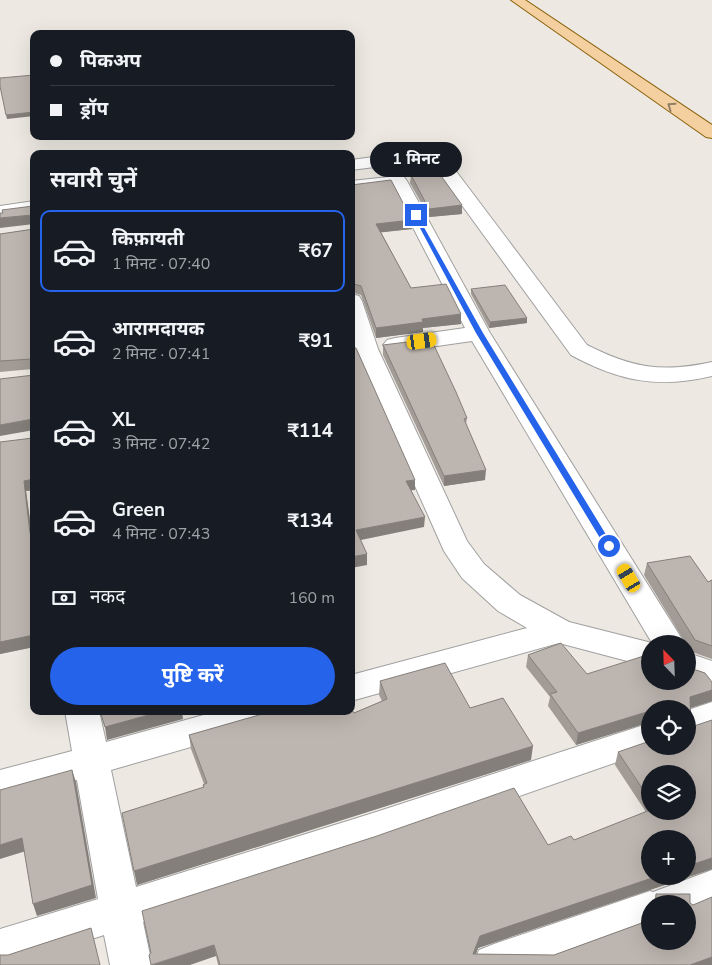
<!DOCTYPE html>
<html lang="hi">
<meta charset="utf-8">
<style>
:root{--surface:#171b24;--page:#20242c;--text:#f1f3f6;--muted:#9ea1a6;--line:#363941;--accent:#2563eb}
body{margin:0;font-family:"Nunito Sans","Noto Sans Devanagari",sans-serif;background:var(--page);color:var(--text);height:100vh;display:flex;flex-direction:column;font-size:19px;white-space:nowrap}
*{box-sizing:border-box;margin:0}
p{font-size:16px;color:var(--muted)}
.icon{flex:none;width:28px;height:28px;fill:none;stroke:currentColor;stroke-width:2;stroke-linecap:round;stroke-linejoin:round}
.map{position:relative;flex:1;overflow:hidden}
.drawer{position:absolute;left:30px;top:150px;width:325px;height:565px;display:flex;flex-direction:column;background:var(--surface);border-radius:10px;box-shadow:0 5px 20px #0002}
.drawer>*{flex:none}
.top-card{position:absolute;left:30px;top:30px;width:325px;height:110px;border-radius:10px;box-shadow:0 5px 20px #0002;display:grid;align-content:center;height:110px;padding:0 20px;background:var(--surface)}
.needle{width:32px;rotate:337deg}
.buttons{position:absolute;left:641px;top:635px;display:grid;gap:10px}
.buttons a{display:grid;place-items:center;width:55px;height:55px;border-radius:50%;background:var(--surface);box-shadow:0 5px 20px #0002;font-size:25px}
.end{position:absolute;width:22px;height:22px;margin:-11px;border:6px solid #2563eb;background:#fff;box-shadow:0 0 0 2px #fff}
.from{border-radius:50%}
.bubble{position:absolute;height:35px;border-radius:18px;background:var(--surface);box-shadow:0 5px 20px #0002;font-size:16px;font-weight:700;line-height:35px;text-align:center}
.car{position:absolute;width:15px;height:30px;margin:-15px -8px;border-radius:6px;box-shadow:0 0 4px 1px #0007;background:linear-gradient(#f5c518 24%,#345 0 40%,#f5c518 0 76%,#345 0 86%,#f5c518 0)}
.top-card b{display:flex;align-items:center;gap:18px;height:48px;font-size:19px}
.top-card b+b{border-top:1px solid var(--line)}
.top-card i{width:12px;height:12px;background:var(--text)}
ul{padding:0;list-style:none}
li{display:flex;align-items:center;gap:15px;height:82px;margin:0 10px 8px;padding:0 10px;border:2px solid transparent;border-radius:10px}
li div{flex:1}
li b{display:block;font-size:19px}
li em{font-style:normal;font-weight:700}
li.selected{border-color:var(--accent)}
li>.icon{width:45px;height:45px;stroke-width:1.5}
h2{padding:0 20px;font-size:22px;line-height:60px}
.pay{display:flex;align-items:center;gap:12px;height:55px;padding:0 20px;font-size:19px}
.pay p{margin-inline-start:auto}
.button{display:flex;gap:10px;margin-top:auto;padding:10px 20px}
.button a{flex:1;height:58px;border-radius:30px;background:var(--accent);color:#fff;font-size:20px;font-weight:700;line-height:58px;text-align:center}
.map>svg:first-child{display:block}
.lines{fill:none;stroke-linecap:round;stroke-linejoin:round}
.street-casing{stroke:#a0a0a0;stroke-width:2}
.primary-casing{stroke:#89600b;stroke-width:2}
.street{fill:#fff;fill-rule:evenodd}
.primary{fill:#f4d0a0;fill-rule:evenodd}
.wall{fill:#a39c96;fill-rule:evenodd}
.shaded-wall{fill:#847f7a}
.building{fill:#bdb5af;stroke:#847f7a}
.oneway{stroke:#937f65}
.route{fill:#2563eb}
</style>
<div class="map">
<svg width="712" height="965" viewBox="0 0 712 965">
<rect width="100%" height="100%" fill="#ede9e2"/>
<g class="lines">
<defs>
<path id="street" d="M434,149L440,150L587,345C632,368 662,373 712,362V376C658,389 619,381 571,355L429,160L351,170V160Z
M398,176L404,177L407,181L490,333L685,644H650V667L559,643L351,701V675L527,628L498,611L462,578L444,551L354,349L351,339V294L359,296L362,301L378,349L467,541L484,564L520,595L569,622L652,643L472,341L395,352L387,350L383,345L387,340L395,338L465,328L392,187L351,192V181Z
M34,201V213L0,218V206Z
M688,653L712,661V687L688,679Z
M712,702V730L688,738V710Z
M65,711H99L106,742L218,711H286L281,721L111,770L136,887L373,813L650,723V746H663L373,847L143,922L152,965H110L104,935L12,965H0V929L98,899L77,780L0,802V770L72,751Z
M712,870V906L688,915V904H650V929L551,965H473L479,950L494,944L650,891L653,892Z"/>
<path id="primary" d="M511,0H525L712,125V138L706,137Z"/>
</defs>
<use href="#street" class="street-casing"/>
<use href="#primary" class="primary-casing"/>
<use href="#street" class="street"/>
<use href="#primary" class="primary"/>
</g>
<path class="wall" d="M411,175L462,214L429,217L410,183Z
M351,185L412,229L381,232L411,288L461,324L423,328V332L376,338L361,295L351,292Z
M34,229V490L26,491L32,533L34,532V647L0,654V442L33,438L34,375L33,369L0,372V234Z
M471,289L527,318V323L489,328L471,294Z
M383,345L467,418L466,424L485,480L444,486L383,355Z
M647,563L708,582L712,580V659L692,652L688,646V644H686L644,575Z
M528,655L587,674L690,668L712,682V701L690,708L691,727L712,869L478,948L476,954L554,955L650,920L688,904H653L656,894L690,903L712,965H218L216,956L151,965L548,845L574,840L646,812L615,765L618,752L688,746V709H650V722L576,745L548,706L550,697L526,667ZM650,774L688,811H650Z
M380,681L470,708L531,760L137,885L203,787V785L204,784L191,749L189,735L354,713L382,701L379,695Z"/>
<path class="shaded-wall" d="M34,112V116L7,119L6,115Z
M462,205V214L429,217V209Z
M32,215L34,224L0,228V218Z
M412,220V229L376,233V224Z
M461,314V324L423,328V332L376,338V328L422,319Z
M527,318V323L489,328L490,322Z
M33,419L34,430L0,436V425Z
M486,470L485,480L444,486V476Z
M34,479V490L26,491L33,544L30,533L24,481Z
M415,480V490L406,491V481Z
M425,517L424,527L356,541V530Z
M367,554V565L351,568V557Z
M34,635V647L0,654V642Z
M712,690V701L687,709L690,697Z
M163,711H182L183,719L107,740L105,727Z
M650,711V722L576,745L578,733Z
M533,746L531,760L137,885L134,871Z
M72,770L76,782L96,898L37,916L33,904Z
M22,838L26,851L0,859V845Z
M712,858V869L478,948L472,965L473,954L480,936L658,876H688V866Z
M214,945L216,956L190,965H152Z
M712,957V965H690Z"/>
<path class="building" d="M34,75V112L6,115L0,86V78Z
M439,173L462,205L429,209L411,175Z
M391,180L412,220L376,224L411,288L446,284L461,314L422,319L423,322L376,328L361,286L351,283V185Z
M33,206H34V227L32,215L0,218V213H3L2,210Z
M34,229V479L24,481L30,533L34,532V635L0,642V442L33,438V419L0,425V379L34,375L32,359L0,361V234Z
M505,285L527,318L490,322L471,289Z
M431,339L456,392L467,418L464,419L486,470L444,476L383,345Z
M351,347L356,348L415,480L406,481L425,517L356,530L367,554L351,557Z
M690,556L708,582L712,580V646L695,640L647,563Z
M561,643L587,674L647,655L650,656V681H688V652L690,655V668L705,673L712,682V690L690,697L691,727L712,720V858L688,866V839H650V876H658L480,936L473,954L554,955L650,920V941H688V904H656V894H690V903L693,905L712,897V957L690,965H220L214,945L151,965L149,955L151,953L142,911L374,837L514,788L548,845L571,836L574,840L650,810V811H688V774H650V800L618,752L650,741V746H688V709H650V711L578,733L550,694L557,692L528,655Z
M445,663L470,708L503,698L533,746L134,871L122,813L204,787L203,785L207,783L189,735L273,711H351V708L354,713L387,699L380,681Z
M100,711H163L105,727Z
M72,770L92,885L33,904L22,838L0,845V790Z
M91,928L100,965H0V955H8Z"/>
<defs><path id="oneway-chevron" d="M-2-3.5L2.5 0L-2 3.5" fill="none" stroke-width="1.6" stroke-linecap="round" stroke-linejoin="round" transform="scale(1.25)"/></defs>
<use class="oneway" href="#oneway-chevron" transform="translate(671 106) rotate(-145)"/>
<path class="route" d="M416,213L483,333L613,546L612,548H606L476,333L413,215Z"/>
</svg>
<div class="buttons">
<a><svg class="needle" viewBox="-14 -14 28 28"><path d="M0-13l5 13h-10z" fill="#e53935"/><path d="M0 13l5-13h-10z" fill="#9ea1a6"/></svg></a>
<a><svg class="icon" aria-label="locate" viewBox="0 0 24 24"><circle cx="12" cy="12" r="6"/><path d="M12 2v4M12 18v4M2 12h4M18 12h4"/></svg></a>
<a><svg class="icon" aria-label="layers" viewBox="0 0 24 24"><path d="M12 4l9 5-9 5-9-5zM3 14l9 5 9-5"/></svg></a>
<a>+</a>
<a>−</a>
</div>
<i class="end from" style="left:609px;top:546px"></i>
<i class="end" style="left:416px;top:215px"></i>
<div class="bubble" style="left:370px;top:142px;width:92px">1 मिनट</div>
<i class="car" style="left:422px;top:341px;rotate:82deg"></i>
<i class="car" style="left:629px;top:578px;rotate:329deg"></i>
<div class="top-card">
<b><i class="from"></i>पिकअप</b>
<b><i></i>ड्रॉप</b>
</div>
<section class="drawer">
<h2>सवारी चुनें</h2>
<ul>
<li class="selected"><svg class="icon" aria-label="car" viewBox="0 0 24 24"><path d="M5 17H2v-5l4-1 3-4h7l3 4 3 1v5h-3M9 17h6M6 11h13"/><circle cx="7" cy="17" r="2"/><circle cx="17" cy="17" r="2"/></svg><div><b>किफ़ायती</b><p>1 मिनट · 07:40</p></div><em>₹67</em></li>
<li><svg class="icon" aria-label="car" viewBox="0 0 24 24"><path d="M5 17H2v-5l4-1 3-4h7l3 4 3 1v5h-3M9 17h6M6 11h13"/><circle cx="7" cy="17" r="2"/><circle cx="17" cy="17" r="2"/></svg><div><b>आरामदायक</b><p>2 मिनट · 07:41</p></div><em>₹91</em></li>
<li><svg class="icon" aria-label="car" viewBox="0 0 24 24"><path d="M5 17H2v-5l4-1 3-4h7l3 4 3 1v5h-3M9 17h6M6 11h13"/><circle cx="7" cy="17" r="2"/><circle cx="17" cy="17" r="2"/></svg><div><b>XL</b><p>3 मिनट · 07:42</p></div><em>₹114</em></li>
<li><svg class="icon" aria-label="car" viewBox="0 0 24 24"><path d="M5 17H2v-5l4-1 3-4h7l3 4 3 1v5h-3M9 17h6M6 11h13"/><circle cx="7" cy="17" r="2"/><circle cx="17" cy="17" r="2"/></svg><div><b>Green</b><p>4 मिनट · 07:43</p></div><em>₹134</em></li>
</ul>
<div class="pay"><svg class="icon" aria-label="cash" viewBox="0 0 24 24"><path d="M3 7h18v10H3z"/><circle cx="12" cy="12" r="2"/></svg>नकद<p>160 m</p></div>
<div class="button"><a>पुष्टि करें</a></div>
</section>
</div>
